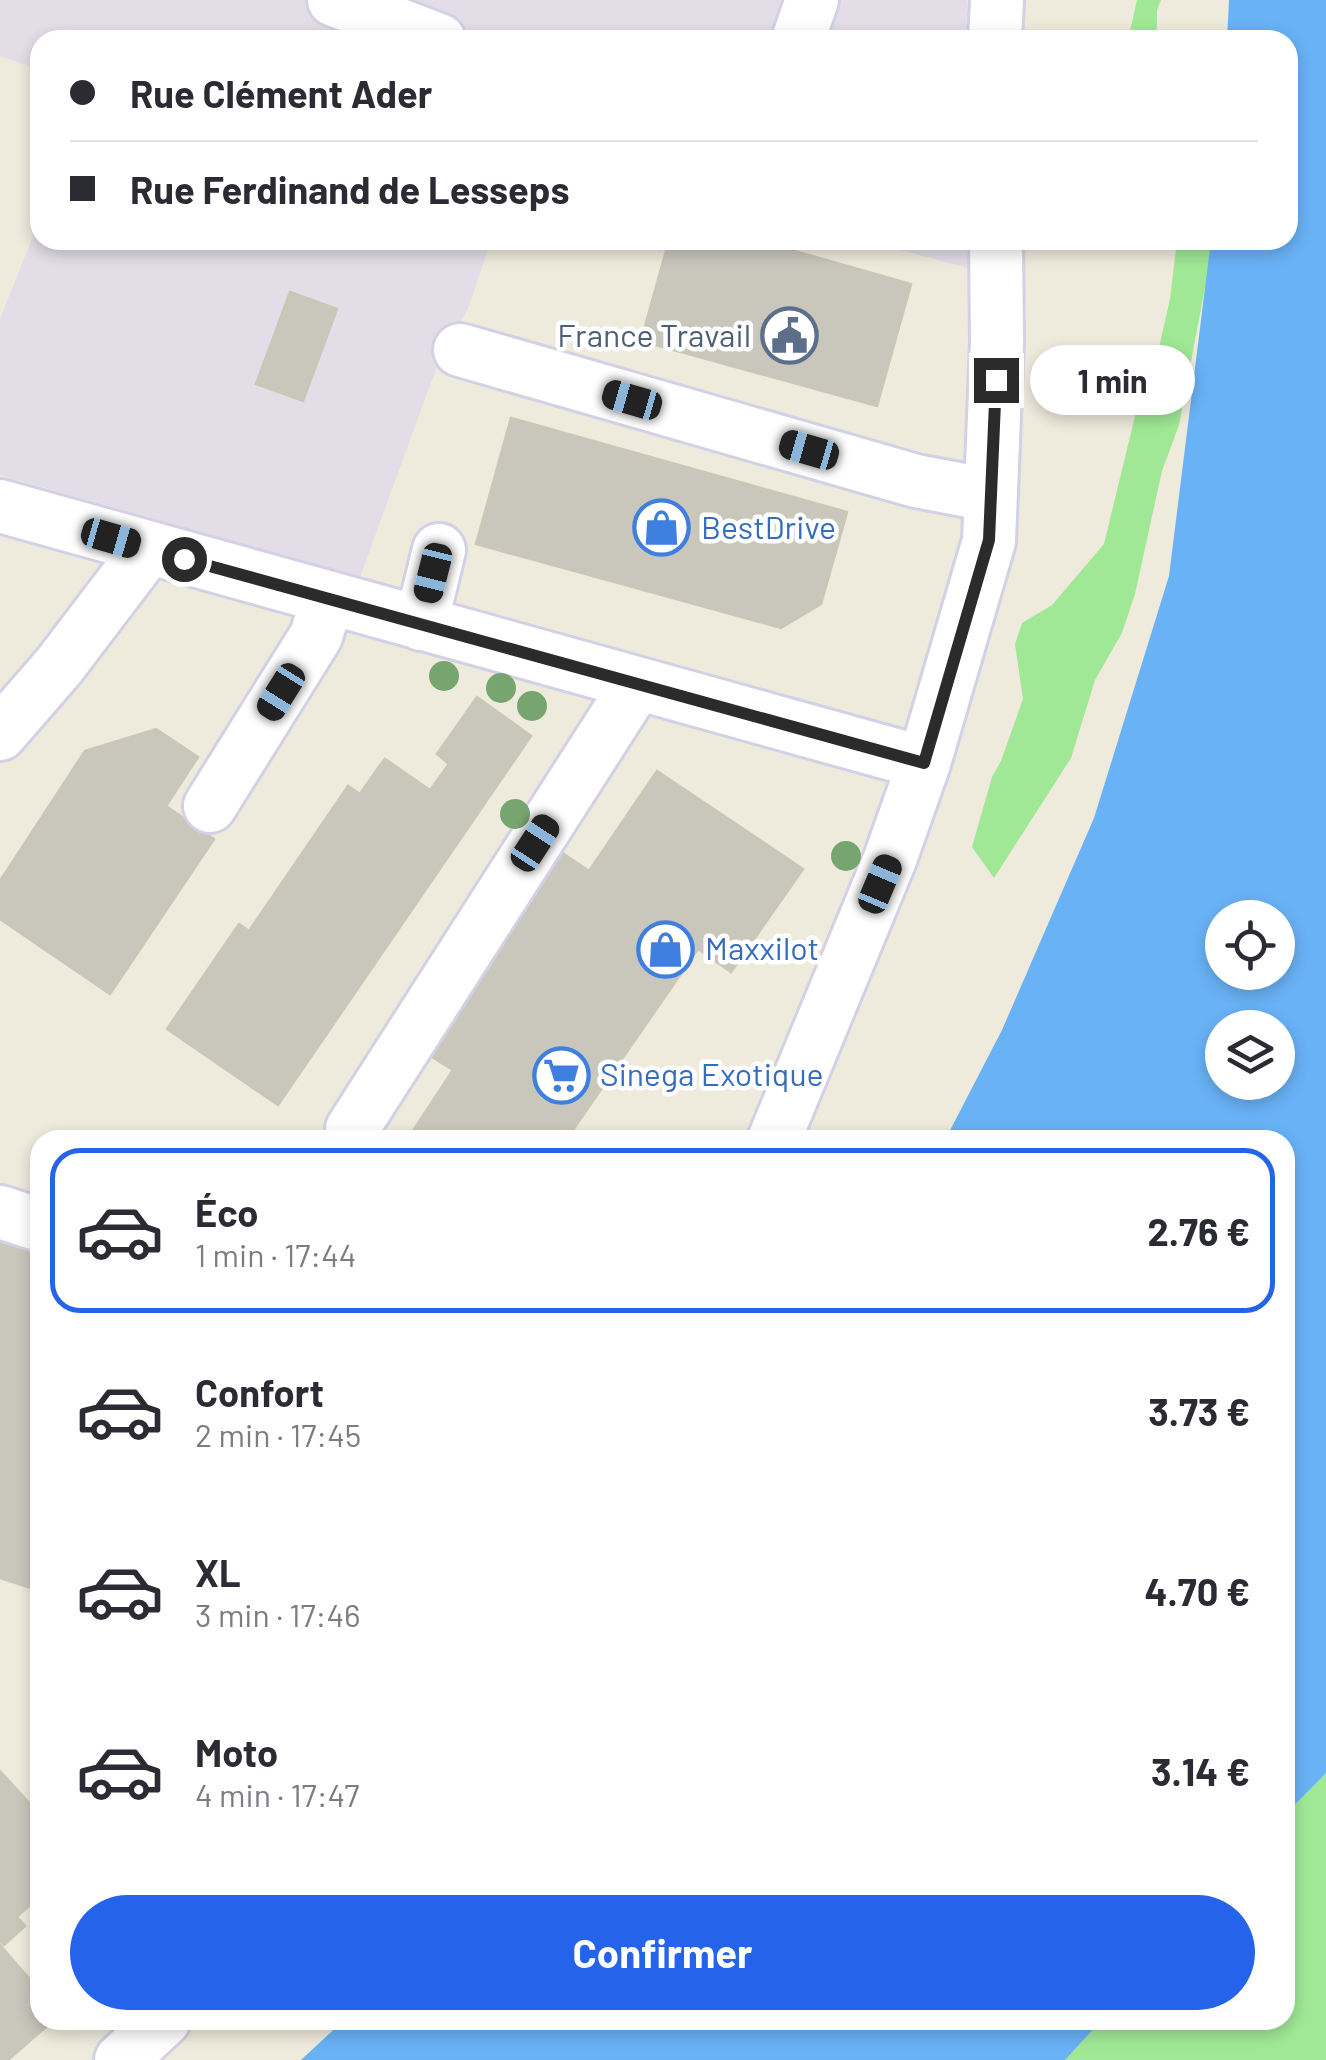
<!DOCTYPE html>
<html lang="fr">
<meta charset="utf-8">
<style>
:root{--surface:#fff;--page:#f2f2f3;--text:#2b2b33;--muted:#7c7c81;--line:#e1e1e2;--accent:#2563eb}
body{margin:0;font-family:Barlow,sans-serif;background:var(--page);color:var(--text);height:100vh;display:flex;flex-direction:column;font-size:38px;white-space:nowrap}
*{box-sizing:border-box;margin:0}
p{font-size:32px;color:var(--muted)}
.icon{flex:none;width:55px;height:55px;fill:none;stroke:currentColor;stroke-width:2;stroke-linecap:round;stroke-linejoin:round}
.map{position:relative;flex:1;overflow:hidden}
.drawer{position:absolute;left:30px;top:1130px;width:1265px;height:900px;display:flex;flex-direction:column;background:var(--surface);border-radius:30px;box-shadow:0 5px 15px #0003}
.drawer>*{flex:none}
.hud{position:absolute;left:30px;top:30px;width:1268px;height:220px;border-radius:30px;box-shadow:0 5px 15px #0003;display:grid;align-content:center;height:220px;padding:0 40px;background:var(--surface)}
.controls{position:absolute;left:1205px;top:900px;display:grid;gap:20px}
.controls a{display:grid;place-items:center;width:90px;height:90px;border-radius:50%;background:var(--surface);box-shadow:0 5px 15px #0003;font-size:50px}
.end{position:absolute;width:45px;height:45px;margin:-22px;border:12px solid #2b2b2b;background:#fff;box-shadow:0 0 0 5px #fff}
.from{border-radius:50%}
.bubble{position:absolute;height:70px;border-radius:35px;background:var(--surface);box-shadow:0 5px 15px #0003;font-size:32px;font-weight:700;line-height:70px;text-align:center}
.car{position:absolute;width:30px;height:60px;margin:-30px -15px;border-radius:12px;box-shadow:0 0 8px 2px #0007;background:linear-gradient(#222 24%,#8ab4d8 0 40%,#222 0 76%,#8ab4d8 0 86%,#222 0)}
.hud b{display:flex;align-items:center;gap:35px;height:95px;font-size:38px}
.hud b+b{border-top:2px solid var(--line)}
.hud i{width:25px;height:25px;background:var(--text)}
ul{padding:18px 0 0;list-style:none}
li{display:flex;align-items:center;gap:30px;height:165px;margin:0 20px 15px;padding:0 20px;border:5px solid transparent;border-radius:30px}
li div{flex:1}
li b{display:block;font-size:38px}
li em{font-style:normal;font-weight:700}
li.active{border-color:var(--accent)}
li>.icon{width:90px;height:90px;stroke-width:1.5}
.primary-button{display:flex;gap:20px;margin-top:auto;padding:20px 40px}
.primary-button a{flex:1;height:115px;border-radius:60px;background:var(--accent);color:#fff;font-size:40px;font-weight:700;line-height:115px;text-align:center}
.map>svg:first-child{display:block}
.industrial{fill:#e2dde6}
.green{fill:#a0e896}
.water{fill:#69b2f6;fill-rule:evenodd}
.building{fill:#c9c7bc;stroke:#c9c7b6;stroke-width:2.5}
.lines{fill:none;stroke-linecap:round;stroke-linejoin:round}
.minor-casing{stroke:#d2d1e5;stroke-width:58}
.minor{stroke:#fff;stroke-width:52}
.tree{fill:#77a570}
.route{stroke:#2b2b2b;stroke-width:12}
.labels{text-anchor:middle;stroke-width:9;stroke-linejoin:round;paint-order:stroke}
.service-label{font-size:32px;fill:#4e5e75;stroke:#fff;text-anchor:end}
.shop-label{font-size:32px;fill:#366cbe;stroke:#fff;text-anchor:start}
</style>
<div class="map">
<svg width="1326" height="2060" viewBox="0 0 1326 2060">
<rect width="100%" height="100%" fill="#eeeadc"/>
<path class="industrial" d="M0,0H967L966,40H40V70L0,56Z
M40,219V240H491L469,306L437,366L360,577L0,475V319Z
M862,240H971L972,269Z"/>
<path class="green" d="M1137,0H1161L1157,10V40H1128Z
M1177,240H1214L1179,425L1162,471L1135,594L1122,633L1095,680L1071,758L994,878L972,847L992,777L1001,761L1023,699L1015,644L1022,623L1052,605L1104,544L1136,412L1148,396L1170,299Z
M1326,1773V2060H1065L1102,2020H1285V1815Z"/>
<path class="water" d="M1229,0H1326V1773L1285,1815V1140H945L1002,1030L1094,818L1169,576L1211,240H1288V40H1227ZM1222,918H1278V972H1222ZM1222,1028H1278V1082H1222Z
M344,2020H1102L1065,2060H301Z"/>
<path class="building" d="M669,240H756L911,284L877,406L641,341Z
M290,292L337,309L303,401L256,384Z
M511,418L847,512L821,604L781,628L476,544Z
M477,697L531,736L278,1105L167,1029L239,924L249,931L348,786L360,794L378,768L423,800L449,764L437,754Z
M156,729L198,757L166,806L214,839L110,994L0,919V881L85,751Z
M385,759L430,790L423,800L378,768Z
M657,771L803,869L731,972L698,949L566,1140H407L453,1070L418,1048L552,846L589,871Z
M0,1242L40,1255V1591L0,1578Z
M0,1771L40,1815V1896L0,1932Z
M17,1917L25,1926L4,1945L0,1941V1932Z
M0,1945L40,1991V2020H54L8,2060H0Z"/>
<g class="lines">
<defs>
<path id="minor" d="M334,0L439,40
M798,40L812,0
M995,40L997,0
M460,350L916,481L990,495
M0,506L924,763
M421,624L439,550
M0,734L59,666L148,549
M210,806L316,636L328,598
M352,1140V1129L637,684
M774,1140L890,859L924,763L989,541L997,342L996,240
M0,1212L40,1225
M121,2060L164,2020"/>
</defs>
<use href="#minor" class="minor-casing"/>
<use href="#minor" class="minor"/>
</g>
<g class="tree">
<circle cx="444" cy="676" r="15"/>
<circle cx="501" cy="688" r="15"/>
<circle cx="532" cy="706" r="15"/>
<circle cx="515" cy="814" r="15"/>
<circle cx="846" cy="856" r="15"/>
</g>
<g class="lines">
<path class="route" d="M184,559L924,763L989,540L996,380"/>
</g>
<defs>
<symbol id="civic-ring" viewBox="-11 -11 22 22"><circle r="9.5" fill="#fff" stroke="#5c6f8a" stroke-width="1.5"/><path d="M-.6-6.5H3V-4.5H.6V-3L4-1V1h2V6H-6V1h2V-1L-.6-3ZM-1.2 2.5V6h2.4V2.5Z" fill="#5c6f8a"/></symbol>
<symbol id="shop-ring" viewBox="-11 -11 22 22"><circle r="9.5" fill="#fff" stroke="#3f7fe0" stroke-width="1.5"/><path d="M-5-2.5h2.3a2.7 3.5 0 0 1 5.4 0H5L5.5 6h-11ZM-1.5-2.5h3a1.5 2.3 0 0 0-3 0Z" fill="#3f7fe0"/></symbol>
<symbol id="supermarket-ring" viewBox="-11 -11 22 22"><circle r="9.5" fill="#fff" stroke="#3f7fe0" stroke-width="1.5"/><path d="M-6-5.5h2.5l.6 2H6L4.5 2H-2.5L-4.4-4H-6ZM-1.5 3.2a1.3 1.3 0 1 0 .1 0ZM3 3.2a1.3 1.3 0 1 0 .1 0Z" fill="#3f7fe0"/></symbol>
</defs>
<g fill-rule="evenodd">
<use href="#civic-ring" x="758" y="304" width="63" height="63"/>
<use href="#shop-ring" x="630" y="496" width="63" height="63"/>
<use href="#shop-ring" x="634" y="918" width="63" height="63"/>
<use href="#supermarket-ring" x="530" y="1044" width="63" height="63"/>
</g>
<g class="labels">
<g class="service-label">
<text x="751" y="347">France Travail</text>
</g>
<g class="shop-label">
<text x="701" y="539">BestDrive</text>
<text x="705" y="960">Maxxilot</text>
<text x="600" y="1086">Sinega Exotique</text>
</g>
</g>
</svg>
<div class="controls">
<a><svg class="icon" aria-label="locate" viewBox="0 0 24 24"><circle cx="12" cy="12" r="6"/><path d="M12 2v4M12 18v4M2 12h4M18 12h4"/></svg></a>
<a><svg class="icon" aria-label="layers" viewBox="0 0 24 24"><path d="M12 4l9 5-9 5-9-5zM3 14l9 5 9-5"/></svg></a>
</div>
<i class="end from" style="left:184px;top:559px"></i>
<i class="end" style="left:996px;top:380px"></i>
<div class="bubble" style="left:1030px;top:345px;width:165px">1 min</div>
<i class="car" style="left:632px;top:400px;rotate:286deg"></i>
<i class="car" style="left:809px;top:450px;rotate:286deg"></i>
<i class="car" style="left:111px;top:538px;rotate:106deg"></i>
<i class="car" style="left:433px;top:573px;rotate:194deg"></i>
<i class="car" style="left:281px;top:692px;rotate:212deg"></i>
<i class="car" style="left:535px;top:843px;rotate:33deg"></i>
<i class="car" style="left:880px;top:884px;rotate:23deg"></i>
<div class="hud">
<b><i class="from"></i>Rue Clément Ader</b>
<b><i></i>Rue Ferdinand de Lesseps</b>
</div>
<section class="drawer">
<ul>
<li class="active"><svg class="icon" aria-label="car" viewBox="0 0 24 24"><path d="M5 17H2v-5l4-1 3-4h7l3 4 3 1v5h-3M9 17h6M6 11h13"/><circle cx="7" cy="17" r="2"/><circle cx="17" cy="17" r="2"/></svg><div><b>Éco</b><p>1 min · 17:44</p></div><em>2.76 €</em></li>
<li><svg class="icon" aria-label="car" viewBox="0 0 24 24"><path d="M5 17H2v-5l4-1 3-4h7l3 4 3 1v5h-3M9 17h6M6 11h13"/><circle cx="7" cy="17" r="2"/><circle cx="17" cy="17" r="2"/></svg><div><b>Confort</b><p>2 min · 17:45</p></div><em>3.73 €</em></li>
<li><svg class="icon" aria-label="car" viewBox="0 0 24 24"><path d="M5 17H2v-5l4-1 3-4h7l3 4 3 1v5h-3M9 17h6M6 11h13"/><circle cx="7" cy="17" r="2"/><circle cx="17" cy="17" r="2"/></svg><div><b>XL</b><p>3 min · 17:46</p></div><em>4.70 €</em></li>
<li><svg class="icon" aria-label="car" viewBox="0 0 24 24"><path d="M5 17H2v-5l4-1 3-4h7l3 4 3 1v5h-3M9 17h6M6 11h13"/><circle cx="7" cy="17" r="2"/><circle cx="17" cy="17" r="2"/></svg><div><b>Moto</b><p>4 min · 17:47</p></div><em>3.14 €</em></li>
</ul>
<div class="primary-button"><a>Confirmer</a></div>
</section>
</div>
